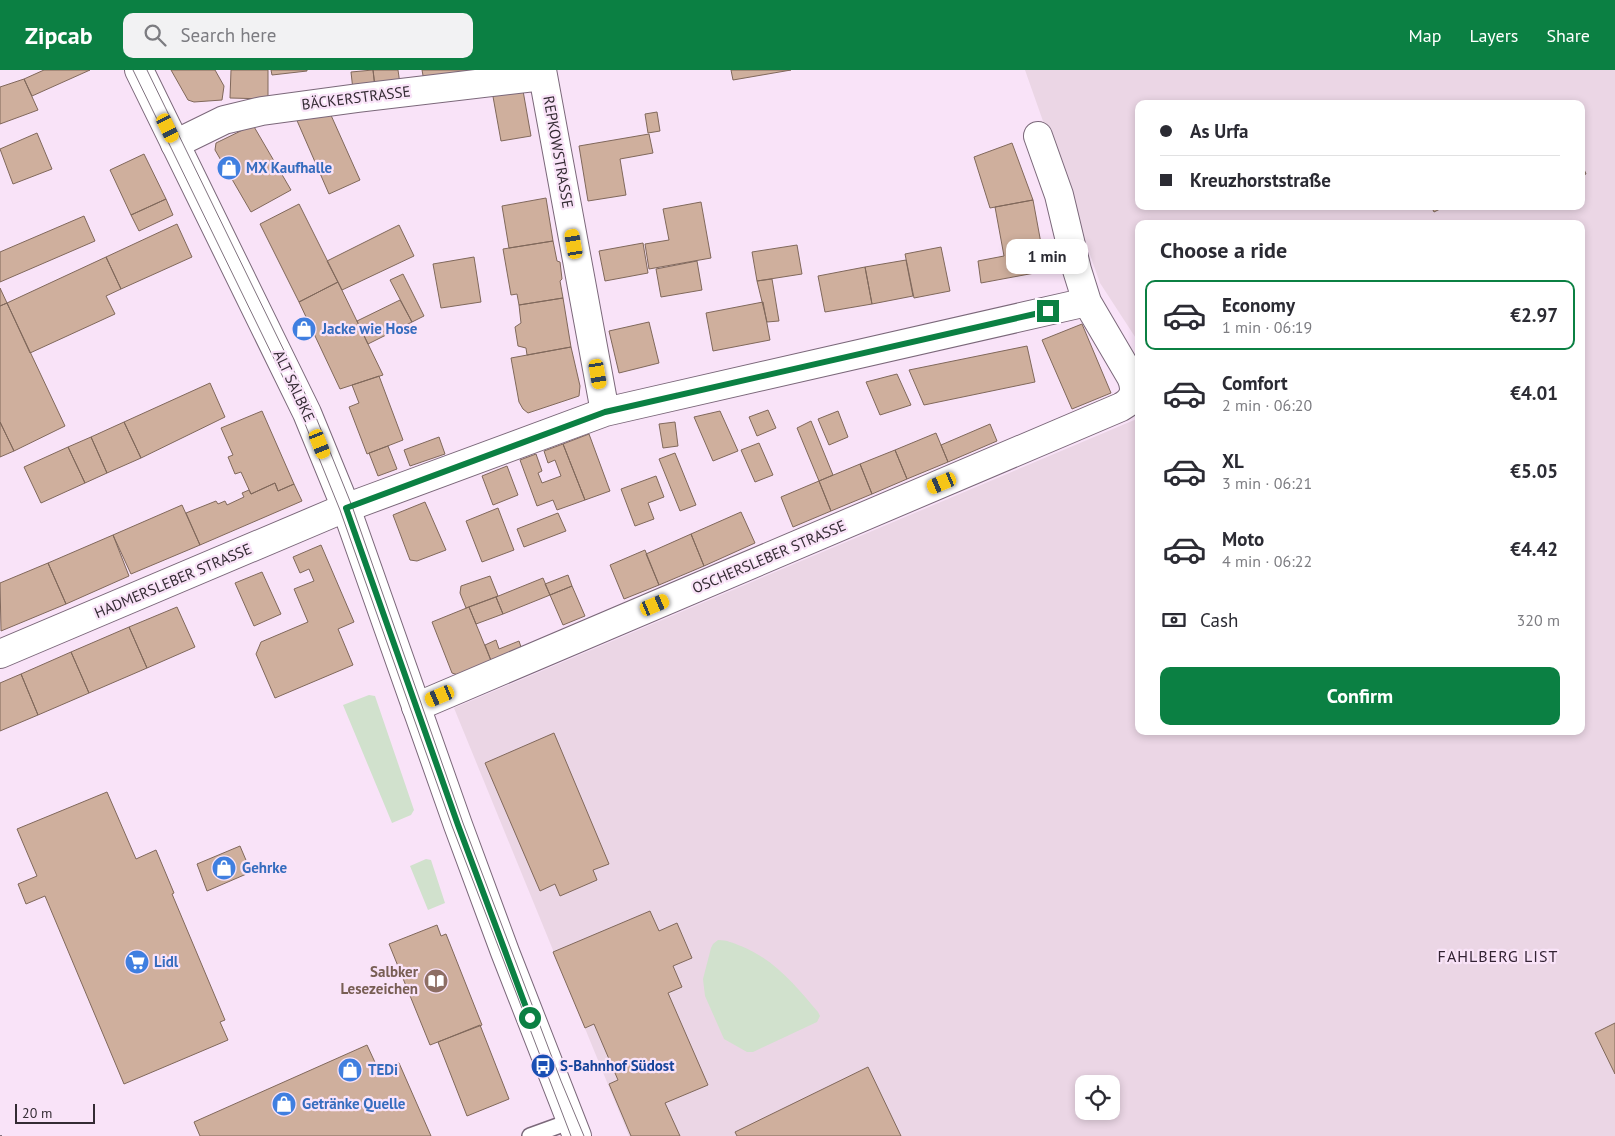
<!DOCTYPE html>
<meta charset="utf-8">
<style>
:root{--surface:#fff;--page:#f2f2f3;--text:#2b2b33;--muted:#7c7c81;--line:#e1e1e2;--accent:#0b8043}
body{margin:0;font-family:"PT Sans",sans-serif;background:var(--page);color:var(--text);height:100vh;display:flex;flex-direction:column;font-size:19px;white-space:nowrap}
*{box-sizing:border-box;margin:0}
p{font-size:16px;color:var(--muted)}
.icon{flex:none;width:28px;height:28px;fill:none;stroke:currentColor;stroke-width:2;stroke-linecap:round;stroke-linejoin:round}
.map{position:relative;flex:1;overflow:hidden}
.panel{position:absolute;left:1135px;top:150px;width:450px;height:515px;display:flex;flex-direction:column;background:var(--surface);border-radius:10px;box-shadow:0 2px 8px #0003}
.panel>*{flex:none}
.hud{position:absolute;left:1135px;top:30px;width:450px;height:110px;border-radius:10px;box-shadow:0 2px 8px #0003;display:grid;align-content:center;height:110px;padding:0 25px;background:var(--surface)}
.controls{position:absolute;left:1075px;top:1005px;display:grid;gap:10px}
.controls a{display:grid;place-items:center;width:45px;height:45px;border-radius:10px;background:var(--surface);box-shadow:0 2px 8px #0003;font-size:25px}
.scale{position:absolute;left:15px;bottom:12px;width:80px;box-sizing:border-box;padding-left:5px;border:2px solid #342b33;border-top:0;font-size:14px;line-height:18px;white-space:nowrap;color:#342b33;-webkit-text-stroke:4px #f9e3f8;paint-order:stroke}
.end{position:absolute;width:22px;height:22px;margin:-11px;border:6px solid #0b8043;background:#fff;box-shadow:0 0 0 2px #fff}
.from{border-radius:50%}
.bubble{position:absolute;height:35px;border-radius:10px;background:var(--surface);box-shadow:0 2px 8px #0003;font-size:16px;font-weight:700;line-height:35px;text-align:center}
.car{position:absolute;width:15px;height:30px;margin:-15px -8px;border-radius:6px;box-shadow:0 0 4px 1px #0007;background:linear-gradient(#f5c518 24%,#345 0 40%,#f5c518 0 76%,#345 0 86%,#f5c518 0)}
.hud b{display:flex;align-items:center;gap:18px;height:48px;font-size:19px}
.hud b+b{border-top:1px solid var(--line)}
.hud i{width:12px;height:12px;background:var(--text)}
ul{padding:0;list-style:none}
li{display:flex;align-items:center;gap:15px;height:70px;margin:0 10px 8px;padding:0 15px;border:2px solid transparent;border-radius:10px}
li div{flex:1}
li b{display:block;font-size:19px}
li em{font-style:normal;font-weight:700}
li.selected{border-color:var(--accent)}
li>.icon{width:45px;height:45px;stroke-width:1.5}
h2{padding:0 25px;font-size:22px;line-height:60px}
.pay{display:flex;align-items:center;gap:12px;height:55px;padding:0 25px;font-size:19px}
.pay p{margin-inline-start:auto}
.cta{display:flex;gap:10px;margin-top:auto;padding:10px 25px}
.cta a{flex:1;height:58px;border-radius:10px;background:var(--accent);color:#fff;font-size:20px;font-weight:700;line-height:58px;text-align:center}
header{display:flex;align-items:center;gap:30px;box-sizing:border-box;height:70px;padding:0 25px;background:var(--accent);color:#fff}
header strong{font-size:24px}
nav{display:flex;gap:28px;margin-inline-start:auto;font-size:18px}
.search{width:350px;height:45px;background:var(--page);display:flex;align-items:center;gap:12px;box-sizing:border-box;padding:0 18px;border-radius:10px;color:var(--muted);font-size:19px}
.map>svg:first-child{display:block}
.industrial{fill:#ebd6e5;fill-rule:evenodd}
.green{fill:#d1e1cd}
.building{fill:#cfaf9d;stroke:#80685b}
.lines{fill:none;stroke-linecap:round;stroke-linejoin:round}
.service-casing{stroke:#7b687a;stroke-width:18}
.minor-casing{stroke:#7b687a;stroke-width:30}
.secondary-casing{stroke:#7b687a;stroke-width:30}
.service{stroke:#fff;stroke-width:15}
.minor{stroke:#fff;stroke-width:28}
.secondary{stroke:#fff;stroke-width:28}
.tram{stroke:#80727f;stroke-width:1}
.rail{stroke:#80727f;stroke-width:4;stroke-dasharray:10 5;stroke-linecap:butt}
.route{stroke:#0b8043;stroke-width:6}
.labels{text-anchor:middle;stroke-width:4.5;stroke-linejoin:round;paint-order:stroke}
.street-label{font-size:15px;fill:#342b33;stroke:#f9e3f8}
.shop-label{font-size:15px;font-weight:bold;fill:#366cbe;stroke:#f9e3f8;text-anchor:start}
.education-label{font-size:15px;font-weight:bold;fill:#785e54;stroke:#f9e3f8;text-anchor:end}
.transit-label{font-size:15px;font-weight:bold;fill:#164399;stroke:#f9e3f8;text-anchor:start}
.neighbourhood-label{font-size:16px;letter-spacing:1px;fill:#332333;stroke:#f9e3f8}
</style>
<header>
<strong>Zipcab</strong>
<div class="search"><svg class="icon" aria-label="search" viewBox="0 0 24 24"><circle cx="10" cy="10" r="6"/><path d="M15 15l6 6"/></svg>Search here</div>
<nav><a>Map</a><a>Layers</a><a>Share</a></nav>
</header>
<div class="map">
<svg width="1615" height="1066" viewBox="0 0 1615 1066">
<rect width="100%" height="100%" fill="#f9e3f8"/>
<path class="industrial" d="M1025,0H1615V1066H629L454,638L1139,348V661H1581V154H1139V273L1100,213ZM1139,34H1581V136H1139ZM1084,1014H1111V1041H1084Z"/>
<path class="green" d="M369,625L375,626L414,740L411,745L392,753L343,635Z
M426,789L431,790L445,833L428,840L410,796Z
M718,870C727,870 733,873 741,876C775,890 795,915 818,942L820,946L817,952L753,982H747L724,969L705,926L703,909L711,878L713,874Z"/>
<path class="building" d="M44,0H90L32,26L24,9Z
M171,0H215L224,16L222,30L194,32L188,30Z
M231,0H268V29L230,28Z
M271,0H307V1L272,5Z
M373,0L375,17L353,20L351,2Z
M373,0H398L400,14L375,17Z
M422,0H470V4L424,11Z
M731,0H791L733,10Z
M24,9L38,40L0,54V17Z
M522,15L531,66L501,71L492,21Z
M657,42L660,61L648,63L645,44Z
M330,43L360,110L329,124L295,46Z
M253,55L291,120L251,142L215,80L216,73Z
M37,63L52,99L13,114L0,79Z
M649,64L653,83L620,89L626,125L588,131L579,76Z
M1012,73L1033,130L990,138L974,87Z
M144,84L166,129L131,145L110,100Z
M1581,92L1586,104L1581,106Z
M546,128L553,171L509,178L502,136Z
M166,129L173,145L139,161L131,145Z
M1033,130L1045,195L1040,202L981,213L978,191L1004,186L995,137Z
M701,132L711,188L649,199L645,174L669,170L663,139Z
M299,134L338,212L299,232L260,154Z
M1431,136H1446L1434,142Z
M84,146L95,171L0,212V182Z
M177,154L192,187L121,219L106,187Z
M399,155L414,186L342,220L327,191Z
M553,171L557,191L560,192L562,209L560,211L563,228L519,235L517,224L511,225L503,179Z
M643,173L648,203L605,211L599,181Z
M797,175L802,204L757,211L752,182Z
M941,177L950,221L914,228L905,184Z
M106,187L121,219L106,226L115,244L30,283L7,233Z
M474,187L481,232L441,238L433,194Z
M906,190L913,226L872,234L865,197Z
M697,191L702,220L661,227L656,199Z
M865,197L872,234L825,242L818,206Z
M403,204L424,246L412,252L390,210Z
M772,209L779,251L767,252L757,211Z
M338,212L383,305L340,319L299,232Z
M0,218L7,233L0,236Z
M563,228L571,277L527,285L526,278L518,276L515,257L521,253L519,235Z
M400,230L412,252L368,274L357,251Z
M763,232L770,270L713,281L706,243Z
M7,233L65,356L14,381L0,352V236Z
M649,252L659,293L619,303L609,261Z
M1082,254L1111,323L1072,339L1042,270Z
M1027,276L1035,312L924,335L909,300Z
M571,277L580,316L579,326L528,343L523,339L519,332L511,288Z
M897,304L911,335L880,345L866,312Z
M379,306L403,370L367,384L349,337L359,333L352,315Z
M210,313L225,347L141,388L124,352Z
M768,340L776,358L757,366L749,347Z
M262,341L294,414L278,421L275,413L251,424L241,402L235,404L228,387L233,385L221,358Z
M720,341L738,381L713,391L694,347Z
M838,341L848,367L829,375L818,349Z
M811,351L833,405L819,411L797,358Z
M0,352L14,381L0,387Z
M124,352L141,388L107,403L91,367Z
M675,352L678,376L663,378L659,354Z
M990,354L997,371L948,392L941,375Z
M936,363L948,392L907,409L895,380Z
M589,364L610,421L585,430L563,374Z
M91,367L107,403L85,413L68,377Z
M439,367L445,384L410,396L404,380Z
M759,373L773,405L755,412L741,380Z
M563,374L585,430L557,440L553,430L537,436L520,390L536,384L542,401L538,403L542,413L561,406L555,390L548,393L544,381Z
M388,376L397,399L378,406L369,383Z
M68,377L85,413L41,433L24,397Z
M895,380L907,409L872,424L860,394Z
M675,383L696,435L680,441L659,389Z
M860,394L872,424L831,441L819,411Z
M507,396L518,425L493,435L482,406Z
M656,406L664,427L648,433L654,449L635,456L621,419Z
M819,411L831,441L793,457L781,427Z
M275,413L278,421L294,414L302,431L200,475L186,443L216,431L218,434L225,431L227,435L244,427L242,423L249,420L251,424Z
M425,432L446,480L417,491L410,490L393,445Z
M182,435L200,475L131,504L113,465Z
M498,438L514,480L482,492L466,451Z
M741,442L755,473L704,496L691,464Z
M558,443L566,461L524,477L517,459Z
M691,464L704,496L659,515L646,484Z
M113,465L129,506L66,534L48,493Z
M321,475L354,552L338,559L353,595L275,628L256,584L261,572L308,552L294,519L314,511L309,499L300,503L293,487Z
M645,480L659,515L624,529L610,495Z
M48,493L66,534L1,561L0,513Z
M262,502L281,544L254,556L235,513Z
M568,505L572,516L550,525L545,514Z
M490,506L498,526L466,538L460,523L461,516Z
M543,508L550,525L503,544L496,527Z
M572,516L585,546L563,555L550,525Z
M496,527L503,544L476,554L469,537Z
M177,537L195,577L147,598L129,557Z
M469,537L492,593L461,606L452,603L432,552Z
M129,557L147,598L89,623L71,582Z
M496,570L499,579L519,571L522,580L492,593L485,575Z
M71,582L89,623L38,645L21,604Z
M21,604L38,645L0,661V613Z
M554,663L609,794L593,800L597,810L560,826L555,814L540,821L485,693Z
M107,722L136,789L156,780L174,823L172,824L225,950L220,952L228,970L124,1014L45,826L26,834L18,814L37,806L17,759Z
M240,776L251,802L207,821L197,794Z
M650,841L659,861L677,853L692,888L673,896L682,917L668,923L708,1015L665,1033L680,1066H631L609,1014L618,1010L594,954L585,958L553,882Z
M437,855L441,866L446,864L482,955L430,975L389,874Z
M1615,953V1004L1595,963Z
M480,955L509,1029L467,1046L438,972Z
M367,975L379,1001L399,993L431,1066H200L194,1052Z
M868,997L901,1066H737L735,1062Z"/>
<g class="lines">
<defs>
<path id="service" d="M530,1066L566,1053L570,1049"/>
<path id="minor" d="M542,0L605,342
M175,74L224,50L262,41L358,28L543,6
M0,584L340,440L605,342L1087,232
M416,637L1121,337C1134,330 1137,320 1131,307L1087,232L1077,200L1059,125L1038,66"/>
<path id="secondary" d="M139,0L307,343L346,438L458,755L505,882L577,1066"/>
</defs>
<use href="#service" class="service-casing"/>
<use href="#minor" class="minor-casing"/>
<use href="#secondary" class="secondary-casing"/>
<use href="#service" class="service"/>
<use href="#minor" class="minor"/>
<use href="#secondary" class="secondary"/>
<path class="tram" d="M133,0L301,344L340,440L452,756L571,1066
M147,0L313,340L352,436L463,753L561,1011L584,1066"/>
<path class="rail" d="M0,1065V1066"/>
</g>
<g class="lines">
<path class="route" d="M530,948L458,755L346,438L605,342L1048,241"/>
</g>
<defs>
<symbol id="shop-disc" viewBox="-11 -11 22 22"><circle r="9.5" fill="#3f7fe0" stroke="#f9e3f8"/><path d="M-5-2.5h2.3a2.7 3.5 0 0 1 5.4 0H5L5.5 6h-11ZM-1.5-2.5h3a1.5 2.3 0 0 0-3 0Z" fill="#fff"/></symbol>
<symbol id="supermarket-disc" viewBox="-11 -11 22 22"><circle r="9.5" fill="#3f7fe0" stroke="#f9e3f8"/><path d="M-6-5.5h2.5l.6 2H6L4.5 2H-2.5L-4.4-4H-6ZM-1.5 3.2a1.3 1.3 0 1 0 .1 0ZM3 3.2a1.3 1.3 0 1 0 .1 0Z" fill="#fff"/></symbol>
<symbol id="library-disc" viewBox="-11 -11 22 22"><circle r="9.5" fill="#8d6e63" stroke="#f9e3f8"/><path d="M-6-4Q-3-5.5-.7-3.5V5Q-3 3-6 4ZM6-4Q3-5.5 .7-3.5V5Q3 3 6 4Z" fill="#fff"/></symbol>
<symbol id="bus-disc" viewBox="-11 -11 22 22"><circle r="9.5" fill="#1a4fb4" stroke="#f9e3f8"/><path d="M-5-6H5V4H4V6H2V4H-2V6H-4V4H-5ZM-3.5-4V0h7V-4ZM-3.5 1.2v1.5H-2V1.2ZM2 1.2v1.5H3.5V1.2Z" fill="#fff"/></symbol>
</defs>
<g fill-rule="evenodd">
<use href="#shop-disc" x="215" y="84" width="28" height="28"/>
<use href="#shop-disc" x="290" y="245" width="28" height="28"/>
<use href="#shop-disc" x="210" y="784" width="28" height="28"/>
<use href="#supermarket-disc" x="123" y="878" width="28" height="28"/>
<use href="#library-disc" x="422" y="897" width="28" height="28"/>
<use href="#bus-disc" x="529" y="982" width="28" height="28"/>
<use href="#shop-disc" x="336" y="986" width="28" height="28"/>
<use href="#shop-disc" x="270" y="1020" width="28" height="28"/>
</g>
<g class="labels">
<g class="street-label">
<text transform="translate(356 28) rotate(-7)" y="5">BÄCKERSTRASSE</text>
<text transform="translate(558 82) rotate(80)" y="5">REPKOWSTRASSE</text>
<text transform="translate(294 316) rotate(65)" y="5">ALT SALBKE</text>
<text transform="translate(769 487) rotate(-23)" y="5">OSCHERSLEBER STRASSE</text>
<text transform="translate(173 511) rotate(-23)" y="5">HADMERSLEBER STRASSE</text>
</g>
<g class="shop-label">
<text x="246" y="103">MX Kaufhalle</text>
<text x="322" y="264">Jacke wie Hose</text>
<text x="242" y="803">Gehrke</text>
<text x="154" y="897">Lidl</text>
<text x="368" y="1005">TEDi</text>
<text x="302" y="1039">Getränke Quelle</text>
</g>
<g class="education-label">
<text x="418" y="907">Salbker<tspan x="418" dy="17">Lesezeichen</tspan></text>
</g>
<g class="transit-label">
<text x="560" y="1001">S-Bahnhof Südost</text>
</g>
<g class="neighbourhood-label">
<text x="1498" y="892">FAHLBERG LIST</text>
</g>
</g>
</svg>
<div class="controls">
<a><svg class="icon" aria-label="locate" viewBox="0 0 24 24"><circle cx="12" cy="12" r="6"/><path d="M12 2v4M12 18v4M2 12h4M18 12h4"/></svg></a>
</div>
<div class="scale">20 m</div>
<i class="end from" style="left:530px;top:948px"></i>
<i class="end" style="left:1048px;top:241px"></i>
<div class="bubble" style="left:1006px;top:169px;width:82px">1 min</div>
<i class="car" style="left:168px;top:58px;rotate:154deg"></i>
<i class="car" style="left:574px;top:174px;rotate:350deg"></i>
<i class="car" style="left:598px;top:304px;rotate:170deg"></i>
<i class="car" style="left:320px;top:374px;rotate:158deg"></i>
<i class="car" style="left:942px;top:413px;rotate:247deg"></i>
<i class="car" style="left:655px;top:535px;rotate:67deg"></i>
<i class="car" style="left:440px;top:626px;rotate:247deg"></i>
<div class="hud">
<b><i class="from"></i>As Urfa</b>
<b><i></i>Kreuzhorststraße</b>
</div>
<section class="panel">
<h2>Choose a ride</h2>
<ul>
<li class="selected"><svg class="icon" aria-label="car" viewBox="0 0 24 24"><path d="M5 17H2v-5l4-1 3-4h7l3 4 3 1v5h-3M9 17h6M6 11h13"/><circle cx="7" cy="17" r="2"/><circle cx="17" cy="17" r="2"/></svg><div><b>Economy</b><p>1 min · 06:19</p></div><em>€2.97</em></li>
<li><svg class="icon" aria-label="car" viewBox="0 0 24 24"><path d="M5 17H2v-5l4-1 3-4h7l3 4 3 1v5h-3M9 17h6M6 11h13"/><circle cx="7" cy="17" r="2"/><circle cx="17" cy="17" r="2"/></svg><div><b>Comfort</b><p>2 min · 06:20</p></div><em>€4.01</em></li>
<li><svg class="icon" aria-label="car" viewBox="0 0 24 24"><path d="M5 17H2v-5l4-1 3-4h7l3 4 3 1v5h-3M9 17h6M6 11h13"/><circle cx="7" cy="17" r="2"/><circle cx="17" cy="17" r="2"/></svg><div><b>XL</b><p>3 min · 06:21</p></div><em>€5.05</em></li>
<li><svg class="icon" aria-label="car" viewBox="0 0 24 24"><path d="M5 17H2v-5l4-1 3-4h7l3 4 3 1v5h-3M9 17h6M6 11h13"/><circle cx="7" cy="17" r="2"/><circle cx="17" cy="17" r="2"/></svg><div><b>Moto</b><p>4 min · 06:22</p></div><em>€4.42</em></li>
</ul>
<div class="pay"><svg class="icon" aria-label="cash" viewBox="0 0 24 24"><path d="M3 7h18v10H3z"/><circle cx="12" cy="12" r="2"/></svg>Cash<p>320 m</p></div>
<div class="cta"><a>Confirm</a></div>
</section>
</div>
